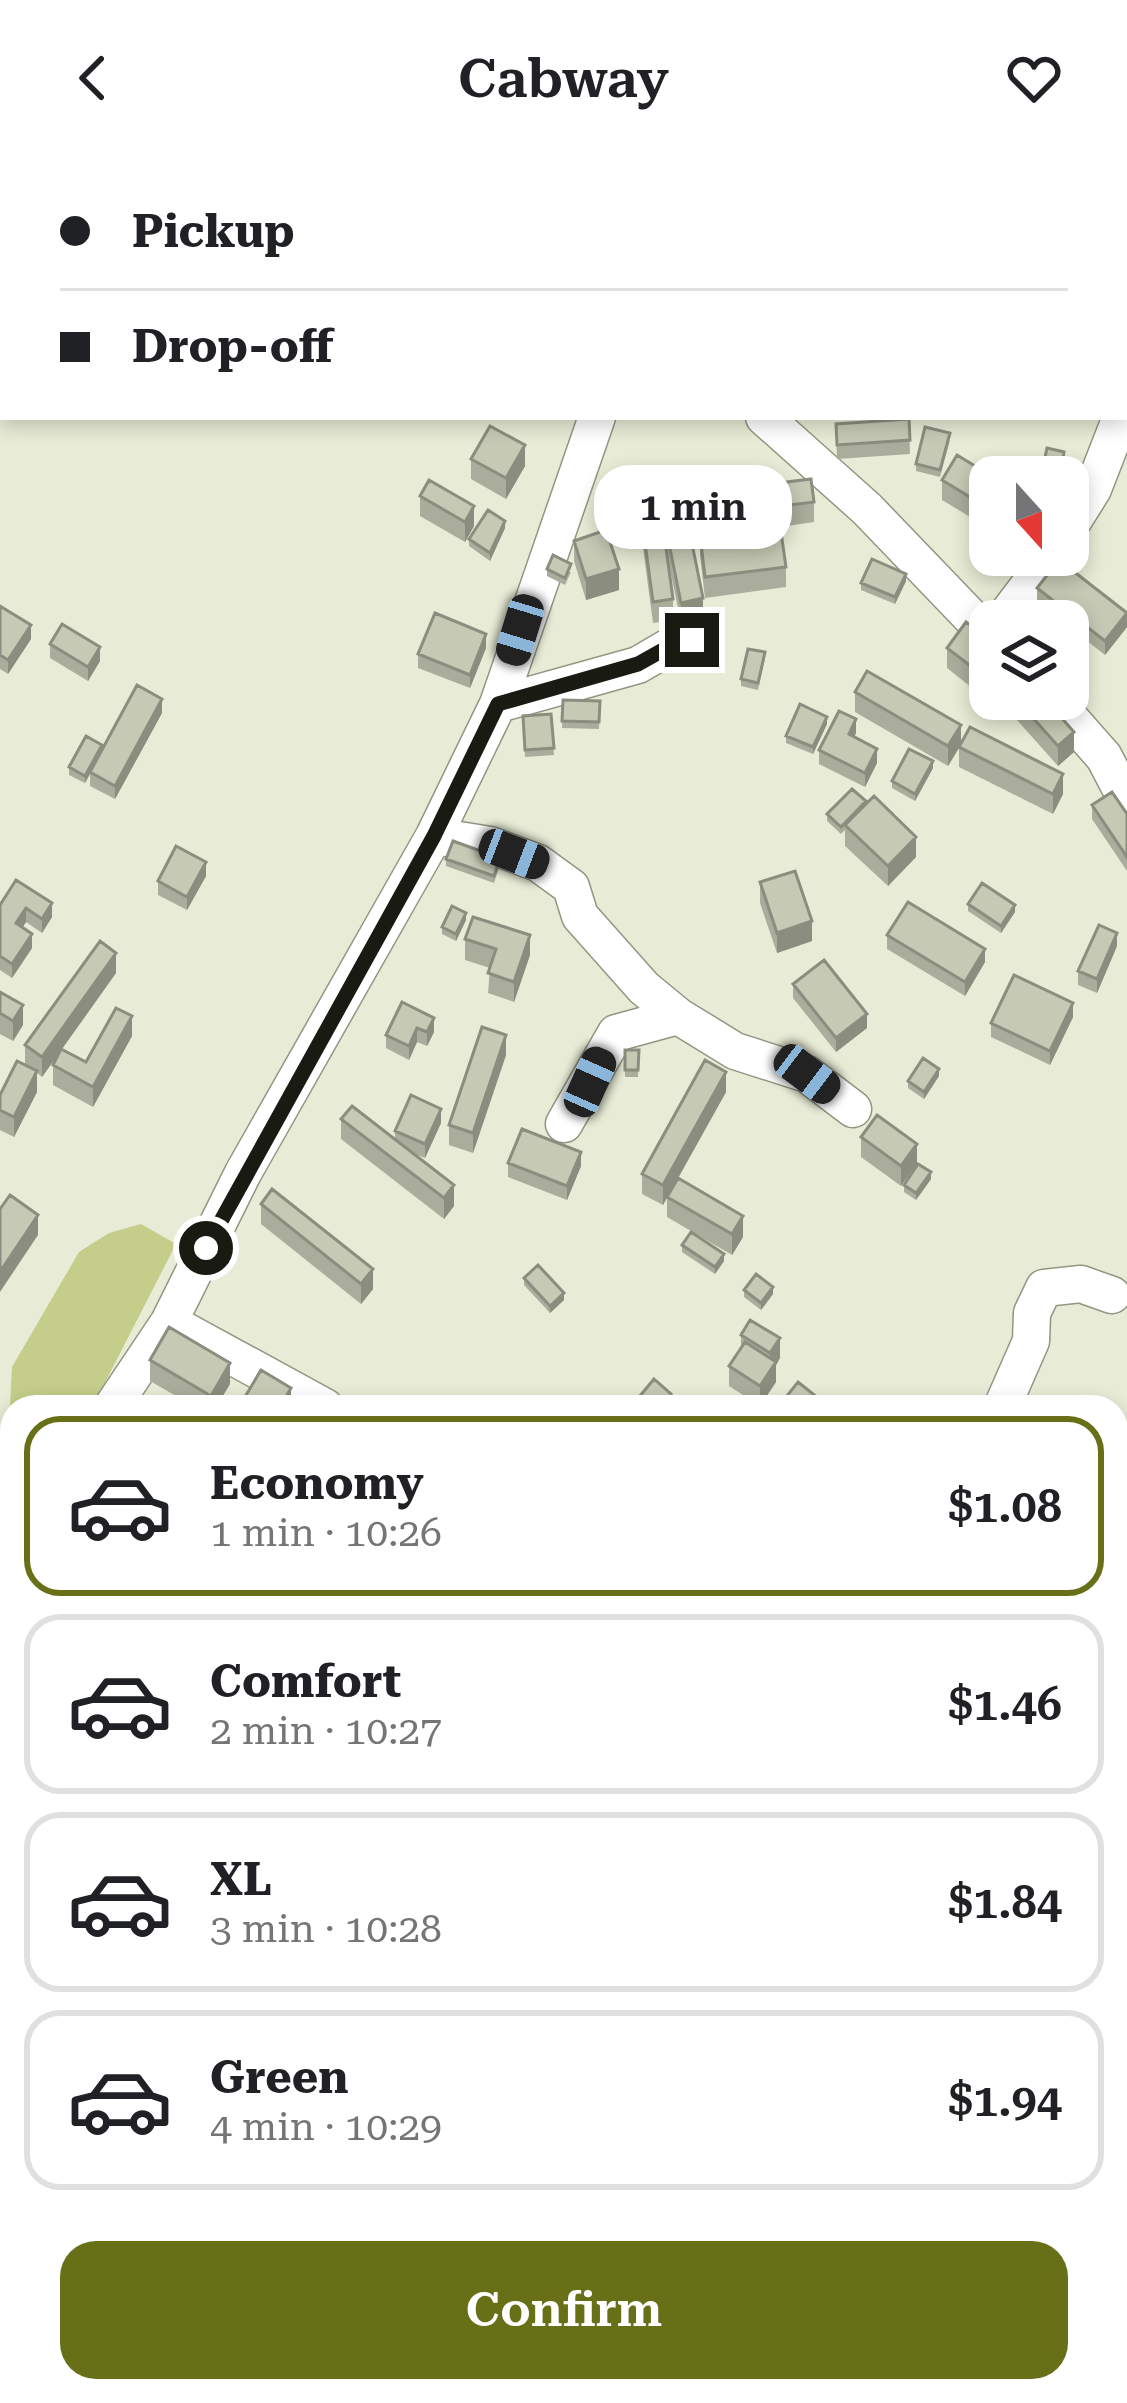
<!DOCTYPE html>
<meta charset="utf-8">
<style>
:root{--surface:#fff;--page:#f2f2f2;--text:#202124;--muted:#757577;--line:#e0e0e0;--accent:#676f17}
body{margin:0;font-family:"Roboto Serif",serif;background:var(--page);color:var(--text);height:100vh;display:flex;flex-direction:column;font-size:45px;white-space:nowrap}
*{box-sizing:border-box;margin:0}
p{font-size:39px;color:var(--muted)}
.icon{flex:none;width:66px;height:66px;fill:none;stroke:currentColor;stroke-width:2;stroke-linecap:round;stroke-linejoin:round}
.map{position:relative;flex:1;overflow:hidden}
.side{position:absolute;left:0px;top:1239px;width:1128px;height:1008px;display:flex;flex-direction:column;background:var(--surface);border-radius:36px 36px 0 0;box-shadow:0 6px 18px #0003}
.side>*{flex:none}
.banner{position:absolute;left:0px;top:0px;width:1128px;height:264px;box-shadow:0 6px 18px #0003;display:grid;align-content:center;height:264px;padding:0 60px;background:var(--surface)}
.needle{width:78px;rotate:159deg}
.tools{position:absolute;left:969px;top:300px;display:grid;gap:24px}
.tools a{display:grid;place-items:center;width:120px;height:120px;border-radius:24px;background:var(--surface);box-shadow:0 6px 18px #0003;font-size:60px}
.end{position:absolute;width:54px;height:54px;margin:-27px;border:15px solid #191b13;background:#fff;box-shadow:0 0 0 6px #fff}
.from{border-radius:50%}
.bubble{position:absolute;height:84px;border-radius:36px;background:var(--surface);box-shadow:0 6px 18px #0003;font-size:39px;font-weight:600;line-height:84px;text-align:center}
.car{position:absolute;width:36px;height:72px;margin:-36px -18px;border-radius:15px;box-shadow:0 0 9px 3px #0007;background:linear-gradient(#222 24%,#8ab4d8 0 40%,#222 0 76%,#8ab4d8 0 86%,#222 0)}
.banner b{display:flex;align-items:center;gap:42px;height:114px;font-size:45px}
.banner b+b{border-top:3px solid var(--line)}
.banner i{width:30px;height:30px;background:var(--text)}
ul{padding:21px 0 0;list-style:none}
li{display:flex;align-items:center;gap:36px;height:180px;margin:0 24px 18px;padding:0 36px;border:6px solid var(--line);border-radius:36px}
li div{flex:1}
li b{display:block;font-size:45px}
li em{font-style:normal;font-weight:600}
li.on{border-color:var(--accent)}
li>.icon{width:108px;height:108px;stroke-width:1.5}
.button{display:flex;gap:24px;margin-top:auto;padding:24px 60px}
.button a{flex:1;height:138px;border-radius:36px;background:var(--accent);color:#fff;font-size:48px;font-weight:600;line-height:138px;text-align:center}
header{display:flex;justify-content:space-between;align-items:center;height:156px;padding:0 60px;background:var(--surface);font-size:54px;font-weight:600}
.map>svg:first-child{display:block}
.green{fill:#c4cd8a}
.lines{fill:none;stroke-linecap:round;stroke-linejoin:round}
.stream{stroke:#787e4c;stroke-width:9}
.minor-casing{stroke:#929681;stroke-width:39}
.minor{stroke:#fff;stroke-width:36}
.wall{fill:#aaad9b}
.shaded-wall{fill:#8b8d7e}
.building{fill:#c6c9b4;stroke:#8b8d7e;stroke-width:3}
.route{stroke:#191b13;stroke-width:15}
</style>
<header><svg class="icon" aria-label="back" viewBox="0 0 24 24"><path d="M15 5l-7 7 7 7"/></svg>Cabway<svg class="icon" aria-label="heart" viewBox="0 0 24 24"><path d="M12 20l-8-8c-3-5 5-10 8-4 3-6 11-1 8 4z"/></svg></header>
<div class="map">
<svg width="1127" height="2247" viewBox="0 0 1127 2247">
<rect width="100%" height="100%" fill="#e8ecd6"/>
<path class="green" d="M141,1068L176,1088L94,1248L12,1251V1290L8,1288L12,1211L79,1096L109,1077Z"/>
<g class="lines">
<path class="stream" d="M1116,2211L1127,2207
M1043,2247L1064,2235"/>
<defs>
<path id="minor" d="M599,0V3
M952,0L956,3
M1125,169L1127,171
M764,261L867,353L990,481
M1068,373L1093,333L1121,261
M1002,465L1052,399
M1053,543L1104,601L1127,645
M498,548L638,509L679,485L692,484
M434,680L490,689L538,707L571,731L580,760L644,832L678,860L735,895L807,918L853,953
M564,968L616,877L678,860
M169,1166L325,1251
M112,1251L169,1166L243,1017L434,680L498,548L597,261
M1002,1251L1031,1185L1032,1157L1044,1132L1081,1128L1112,1139
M0,1331L12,1324
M0,1460L12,1470
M0,1751L12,1750
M1116,2009L1127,1996
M273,2247L278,2235
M936,2247L939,2235"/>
</defs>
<use href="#minor" class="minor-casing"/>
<use href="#minor" class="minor"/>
</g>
<path class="wall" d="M1058,0H1104L1107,3H1061Z
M909,263L910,298L837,303L836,268Z
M950,284L940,321L916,315V308Z
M471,303L525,310L506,343L471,323Z
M990,321L989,371L990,394L980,390V383L985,370L942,344V324Z
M691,338L814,346V366L781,371L786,411V431L705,442L700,400V381L694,382Z
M631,339L678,350L703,463L681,467L667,399L673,443V464L653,467L643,392V372L662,370V359L638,366L631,346Z
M420,340L474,370L465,386L420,360Z
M505,372L490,405L469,390V383Z
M574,385L619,434L586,444L574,405Z
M547,413L571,416L565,429L547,420Z
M906,425L895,448L861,434V427Z
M1037,432L1127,458V471L1105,499L1068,470V465H1062L1037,446Z
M0,450L31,483L8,518L0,513Z
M990,485V527L981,539L947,512V492Z
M50,488L100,505L88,525L50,502Z
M486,492L470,532L418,512V498Z
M765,503L758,534L741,530V523Z
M855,536L1063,638L1053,658L959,611V591L948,610L855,556Z
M998,543H1045L1074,596L1058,610Z
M563,544L600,545L599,573L562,572Z
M162,557L115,643L90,630V617L85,627L69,619V611L102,595Z
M551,558L554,599L525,601L523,560Z
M827,568L813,598L786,587V580Z
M856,577L854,581L877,607L865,631L819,608V594Z
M933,612L915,645L892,632V625Z
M866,648L916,701L888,730L845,690V674L841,678L827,665V658Z
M1092,649L1127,658V715L1092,663Z
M446,703L500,709L494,727L446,710Z
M206,720L187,754L158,739V725Z
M16,724L52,761L42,777L26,766L22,772L32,792L12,822L0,814V749Z
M760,726L812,785L777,797L760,747Z
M968,748L1015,756L1001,777L968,755Z
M466,764L456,785L442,778V771Z
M887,779L985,806L965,840L887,793Z
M465,783L530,799L514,846L488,837L490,812L465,804Z
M1117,790L1097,837L1078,829V815Z
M116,817L62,893L86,906L132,880L93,951L53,929V909L59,897L42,921L37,917V936L14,981L0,974V939L25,909V889Z
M793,828L867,872L836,896L793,842Z
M0,836L23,869L13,885L0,878Z
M402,846L434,876L427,890L417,886L409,904L386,892V879Z
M1073,861L1050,909L991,881V867Z
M625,894H639L638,921H625Z
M506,899L473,997L449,989V969Z
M939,920L924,943L908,932V925Z
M726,936L677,1024L743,1081L732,1099L667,1061V1041L663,1049L642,1038V1018Z
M341,963L395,983V975L441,967L425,1002L412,997L454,1050L444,1063L341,983Z
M861,981L917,988L901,1030L861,1001Z
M508,1007L581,1010L567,1044L508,1021Z
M931,1023L916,1044L904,1036V1029Z
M261,1048L373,1133L361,1148L261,1068Z
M682,1089L724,1105L715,1118L682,1096Z
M524,1122L564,1144L550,1157L524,1129Z
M744,1134L773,1138L761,1154L744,1141Z
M741,1179L780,1202L776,1209V1226L760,1250L729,1230V1210L741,1192Z
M150,1204L230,1228L216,1251H195L150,1225Z
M1116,1480L1127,1486V1536L1116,1530Z
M12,1607V1674L0,1667V1610Z
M12,2026V2068L8,2062V2072L0,2079V2033Z
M88,2235H122L129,2247H91L88,2241Z
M848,2235H870L871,2247H849Z"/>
<path class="shaded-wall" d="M525,289V310L506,343V322Z
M678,347V354L662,353V359L638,366V359Z
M474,350V370L465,386V366Z
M505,365V372L490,405V397Z
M619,413V434L586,444V423Z
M906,418V425L895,448V441Z
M703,442V463L681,467V447Z
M1127,458V471L1105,499V485Z
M31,469V483L8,518V504Z
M486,478V492L470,532V519Z
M100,491V505L88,525V511Z
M990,506V527L981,539V518Z
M162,543V557L115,643V630Z
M827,561V568L813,598V591Z
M856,563V577L849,592V578Z
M961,569V589L948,610V590Z
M1074,576V596L1058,610V590Z
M102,589V596L85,627V620Z
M877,593V607L865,631V617Z
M933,605V612L915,645V638Z
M1063,618V638L1053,658V638Z
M916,681V701L888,730V710Z
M206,706V720L187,754V741Z
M52,747V761L42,777V763Z
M1015,749V756L1001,777V770Z
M26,752V766L16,781V767Z
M466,757V764L456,785V778Z
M812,765V785L777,797V777Z
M1117,777V790L1097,837V823Z
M32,778V792L12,822V808Z
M530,779V799L514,846V826Z
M985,793V806L965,840V826Z
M116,797V817L42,921V901Z
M1073,847V861L1050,909V895Z
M23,849V869L13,885V865Z
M867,858V872L836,896V882Z
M132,860V880L93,951V931Z
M434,862V876L427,890V876Z
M417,872V886L409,904V890Z
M506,879V899L473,997V977Z
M939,913V920L924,943V936Z
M37,915V936L14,981V961Z
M726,916V936L663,1049V1029Z
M441,953V967L425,1002V988Z
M917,988V1008L901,1030V1010Z
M581,996V1010L567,1044V1030Z
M931,1016V1023L916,1044V1037Z
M454,1029V1050L444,1063V1042Z
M38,1059V1079L0,1136V1116Z
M743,1060V1081L732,1099V1078Z
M724,1098V1105L715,1118V1111Z
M373,1113V1133L361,1148V1128Z
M773,1131V1138L761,1154V1147Z
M564,1137V1144L550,1157V1150Z
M780,1182V1202L776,1209V1226L760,1250V1230L770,1214V1197Z
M230,1207V1228L216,1251H211V1240Z
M291,1232V1251H280Z
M8,2058V2072L0,2079V2065Z
M12,2128V2142L1,2152V2138Z
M340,2235H364V2237L340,2246Z
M883,2235H917V2236L883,2244Z"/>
<path class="building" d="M895,0H917L918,3H896Z
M1026,0H1042L1046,3H1024Z
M1077,0H1104L1107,3H1080Z
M3,76V113L0,110V79Z
M909,263L910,284L837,289L836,268Z
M490,270L525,289L506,322L471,303Z
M925,271L950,277L940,314L916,308Z
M1047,292L1064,296L1060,321H1041Z
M957,299L993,321H990L988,352L942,324Z
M811,323L814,346L694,361L691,338Z
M429,324L474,350L465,366L420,340Z
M672,327L678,347L638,359L631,339Z
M684,348L703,442L681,447L662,353Z
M488,354L505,365L490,397L469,383Z
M780,369L786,411L705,421L700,379Z
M985,369L990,371V387L980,383Z
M663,370L673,443L653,446L643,372Z
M606,374L619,413L586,423L574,385Z
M553,399L571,408L565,422L547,413Z
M872,403L906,418L895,441L861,427Z
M1059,404L1127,457L1105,485L1037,432Z
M0,450L31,469L8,504L0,499Z
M435,457L486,478L470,519L418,498Z
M966,466L990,485V506L981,518L947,492Z
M62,468L100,491L88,511L50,488Z
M748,493L765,496L758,527L741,523Z
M867,515L961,569L948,590L855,536Z
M137,529L162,543L115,630L90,616Z
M1016,543H1045L1074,576L1058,590Z
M563,544L600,545L599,566L562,565Z
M800,548L827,561L813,591L786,580Z
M839,555L856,563L849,578L877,593L865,617L819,594Z
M551,558L554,592L525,594L523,560Z
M970,571L1063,618L1053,638L959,591Z
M86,580L102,589L85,620L69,611Z
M909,593L933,605L915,638L892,625Z
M852,633L866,645L841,671L827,658Z
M1112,636L1127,658V701L1092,649Z
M874,640L916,681L888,710L845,669Z
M453,685L500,702L494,720L446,703Z
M176,690L206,706L187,741L158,725Z
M795,715L812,765L777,777L760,726Z
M16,724L52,747L42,763L26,752L16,767L32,778L12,808L0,800V749Z
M982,727L1015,749L1001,770L968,748Z
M908,746L985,793L965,826L887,779Z
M452,750L466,757L456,778L442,771Z
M473,761L530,779L514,826L488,817L496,793L465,783Z
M1099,769L1117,777L1097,823L1078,815Z
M100,785L116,797L42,901L25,889Z
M824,804L867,858L836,882L793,828Z
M1014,819L1073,847L1050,895L991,867Z
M0,836L23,849L13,865L0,857Z
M402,846L434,862L427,876L417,872L409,890L386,879Z
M116,852L132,860L93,931L53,909L61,893L86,906Z
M482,871L506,879L473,977L449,969Z
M625,894H639L638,914H625Z
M923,902L939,913L924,936L908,925Z
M705,904L726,916L663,1029L642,1018Z
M17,905L37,915L14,961L0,954V939Z
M411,939L441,953L425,988L395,975Z
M352,950L454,1029L444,1042L341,963Z
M877,959L917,988L901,1010L861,981Z
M522,973L581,996L567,1030L508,1007Z
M918,1008L931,1016L916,1037L904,1029Z
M678,1022L743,1060L732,1078L667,1041Z
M272,1033L373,1113L361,1128L261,1048Z
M10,1039L38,1059L0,1116V1053Z
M691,1076L724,1098L715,1111L682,1089Z
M538,1109L564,1137L550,1150L524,1122Z
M756,1118L773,1131L761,1147L744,1134Z
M750,1164L780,1182L770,1197L741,1179Z
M169,1171L230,1207L211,1240L150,1204Z
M745,1186L776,1206L760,1230L729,1210Z
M261,1214L291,1232L280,1251H239Z
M654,1223L671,1238L660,1251H651L639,1241Z
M798,1226L823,1246L819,1251H788L782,1246Z
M1116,1480L1127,1486V1522L1116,1516Z
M4,1603L12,1607V1660L0,1653V1610Z
M0,1683L6,1725L0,1726Z
M12,2026V2055L0,2035Z
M0,2048L8,2058L0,2065Z
M0,2103L12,2117V2128L1,2138Z
M92,2235H122L129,2247H99Z
M849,2235H870L871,2238L849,2240Z"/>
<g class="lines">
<path class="route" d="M206,1092L434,680L498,548L638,508L679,485L692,484"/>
</g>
</svg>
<div class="tools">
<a><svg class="needle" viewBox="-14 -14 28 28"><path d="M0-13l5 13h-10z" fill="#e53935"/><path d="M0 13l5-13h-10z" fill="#757577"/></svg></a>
<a><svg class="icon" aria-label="layers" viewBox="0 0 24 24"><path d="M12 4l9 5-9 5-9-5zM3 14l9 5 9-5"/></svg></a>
</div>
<i class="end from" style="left:206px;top:1092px"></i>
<i class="end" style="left:692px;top:484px"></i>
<div class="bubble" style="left:594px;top:309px;width:198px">1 min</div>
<i class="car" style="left:520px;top:474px;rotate:197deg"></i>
<i class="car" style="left:514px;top:698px;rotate:111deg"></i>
<i class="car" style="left:807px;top:918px;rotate:127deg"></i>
<i class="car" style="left:590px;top:926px;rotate:24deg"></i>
<div class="banner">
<b><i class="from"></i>Pickup</b>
<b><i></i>Drop-off</b>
</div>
<section class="side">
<ul>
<li class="on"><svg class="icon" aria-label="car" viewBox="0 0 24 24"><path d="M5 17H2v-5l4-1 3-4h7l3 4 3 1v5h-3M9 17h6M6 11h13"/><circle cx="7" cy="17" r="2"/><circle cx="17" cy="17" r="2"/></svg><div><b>Economy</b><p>1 min · 10:26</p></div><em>$1.08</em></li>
<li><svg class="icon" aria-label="car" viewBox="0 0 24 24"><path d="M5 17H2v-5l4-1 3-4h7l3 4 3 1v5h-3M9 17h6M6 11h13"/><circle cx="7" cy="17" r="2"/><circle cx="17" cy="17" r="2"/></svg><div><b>Comfort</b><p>2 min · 10:27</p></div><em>$1.46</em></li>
<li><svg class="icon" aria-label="car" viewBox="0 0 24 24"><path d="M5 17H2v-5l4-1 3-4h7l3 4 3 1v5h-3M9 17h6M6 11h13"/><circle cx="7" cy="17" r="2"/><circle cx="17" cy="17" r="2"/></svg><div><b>XL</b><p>3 min · 10:28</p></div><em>$1.84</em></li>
<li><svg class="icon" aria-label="car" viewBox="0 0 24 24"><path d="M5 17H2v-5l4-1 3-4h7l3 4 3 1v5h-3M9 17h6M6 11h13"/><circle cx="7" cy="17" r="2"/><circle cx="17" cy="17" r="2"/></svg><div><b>Green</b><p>4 min · 10:29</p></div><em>$1.94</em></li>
</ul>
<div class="button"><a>Confirm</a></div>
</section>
</div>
